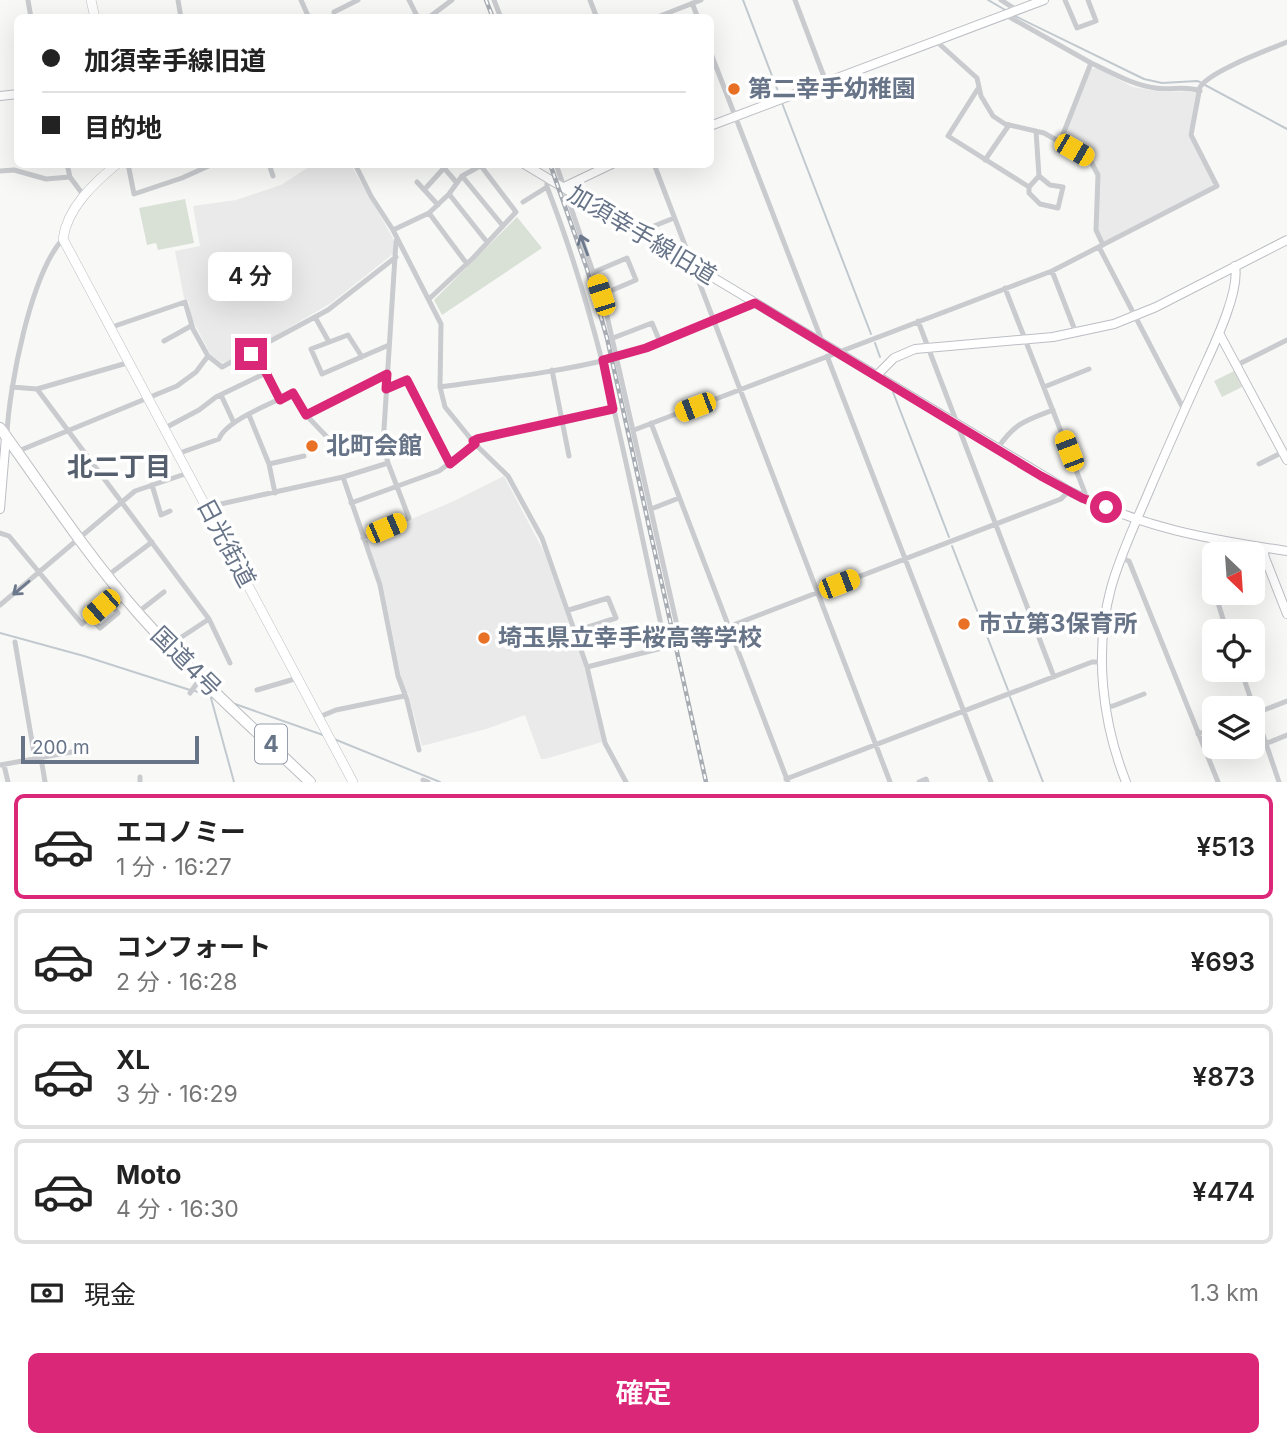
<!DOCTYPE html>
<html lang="ja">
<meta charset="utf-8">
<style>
:root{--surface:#fff;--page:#f2f2f2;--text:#222;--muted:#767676;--line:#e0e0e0;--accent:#db2777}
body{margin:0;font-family:Inter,"Noto Sans JP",sans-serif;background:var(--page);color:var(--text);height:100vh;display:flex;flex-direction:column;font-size:26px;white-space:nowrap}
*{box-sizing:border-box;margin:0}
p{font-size:23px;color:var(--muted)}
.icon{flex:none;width:38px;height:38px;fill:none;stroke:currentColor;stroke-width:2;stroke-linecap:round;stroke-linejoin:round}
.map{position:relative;height:782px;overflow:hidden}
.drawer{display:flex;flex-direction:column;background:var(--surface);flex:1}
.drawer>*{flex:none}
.top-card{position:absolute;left:14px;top:14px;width:700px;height:154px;border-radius:10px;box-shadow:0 7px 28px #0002;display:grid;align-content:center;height:154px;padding:0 28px;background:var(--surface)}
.needle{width:46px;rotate:155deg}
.controls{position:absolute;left:1202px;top:542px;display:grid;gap:14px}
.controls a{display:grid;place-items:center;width:63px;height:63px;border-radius:10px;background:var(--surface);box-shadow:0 7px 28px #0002;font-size:35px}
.scale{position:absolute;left:21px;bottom:18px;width:178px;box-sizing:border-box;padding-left:7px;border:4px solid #677488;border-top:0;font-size:19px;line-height:24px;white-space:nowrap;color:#677488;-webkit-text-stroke:5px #fff;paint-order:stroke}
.end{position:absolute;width:32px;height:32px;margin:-16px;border:9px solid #db2777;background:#fff;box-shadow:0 0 0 4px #fff}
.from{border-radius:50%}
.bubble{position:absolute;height:49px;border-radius:10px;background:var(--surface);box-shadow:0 7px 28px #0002;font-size:23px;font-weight:600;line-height:49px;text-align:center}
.car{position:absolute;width:21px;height:42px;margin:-21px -10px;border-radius:9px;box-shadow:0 0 5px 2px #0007;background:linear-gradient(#f5c518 24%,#345 0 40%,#f5c518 0 76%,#345 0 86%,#f5c518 0)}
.top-card b{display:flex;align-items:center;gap:24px;height:66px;font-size:26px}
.top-card b+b{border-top:2px solid var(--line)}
.top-card i{width:18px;height:18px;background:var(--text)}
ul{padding:12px 0 0;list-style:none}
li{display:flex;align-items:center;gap:21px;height:105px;margin:0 14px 10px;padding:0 14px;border:4px solid var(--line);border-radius:10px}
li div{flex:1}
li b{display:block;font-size:26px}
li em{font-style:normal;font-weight:600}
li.on{border-color:var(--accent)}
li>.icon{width:63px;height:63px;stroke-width:1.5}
.pay{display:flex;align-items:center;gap:18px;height:77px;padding:0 28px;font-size:26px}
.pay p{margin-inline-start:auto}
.primary-button{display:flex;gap:14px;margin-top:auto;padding:14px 28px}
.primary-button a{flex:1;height:80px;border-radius:10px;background:var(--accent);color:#fff;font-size:28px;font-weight:600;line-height:80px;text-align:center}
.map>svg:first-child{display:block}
.built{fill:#e9eae9}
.green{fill:#d9e1d7}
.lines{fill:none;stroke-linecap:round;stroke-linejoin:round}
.stream{stroke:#c1c9cf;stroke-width:2}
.secondary-casing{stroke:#bbbec4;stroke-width:10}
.primary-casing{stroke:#bbbec2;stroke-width:10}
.highway-casing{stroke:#bbbdc1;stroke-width:12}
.street{stroke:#c9cbcf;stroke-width:5}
.secondary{stroke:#fff;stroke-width:8}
.primary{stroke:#fff;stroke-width:9}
.highway{stroke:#fff;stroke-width:10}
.rail-casing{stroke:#a8adb4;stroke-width:4.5}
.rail{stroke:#fff;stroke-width:2;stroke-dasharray:5;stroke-linecap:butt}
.oneway{stroke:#6c788c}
.route{stroke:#db2777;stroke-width:9}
.poi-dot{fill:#e97125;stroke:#fff;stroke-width:2.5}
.labels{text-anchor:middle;stroke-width:7;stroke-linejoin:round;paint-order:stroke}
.shield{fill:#fff;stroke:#959eac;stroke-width:2}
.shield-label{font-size:23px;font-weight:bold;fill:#677488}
.poi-label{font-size:24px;font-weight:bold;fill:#677488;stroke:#fff;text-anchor:start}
.street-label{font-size:24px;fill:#677488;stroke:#fff}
.neighbourhood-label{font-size:26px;font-weight:bold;fill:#555f6d;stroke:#fff}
</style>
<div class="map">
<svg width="1287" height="782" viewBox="0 0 1287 782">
<rect width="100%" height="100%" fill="#f8f9f6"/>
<path class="built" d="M1097,68L1133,87L1161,92L1193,91L1199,93L1188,135L1213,183L1212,186L1103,242L1098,231L1099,174L1090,156L1062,141L1090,69Z
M312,165H351L393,238V254L331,303L241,356L222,363L211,355L191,317L189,302L184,298L175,251L200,246L193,206L236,200L281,185Z
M504,476L544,552L584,666L603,740L602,742L545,759H541L525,715L486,729L422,746L408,693H406L401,677L383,586L367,541V538L454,501Z"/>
<path class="green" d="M185,199L194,243L158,250L156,243L147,245L139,208Z
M517,217L542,248L442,315L434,300Z
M1234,371L1242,387L1222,397L1214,381Z"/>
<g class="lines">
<path class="stream" d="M743,0L779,94
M988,0L1007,11
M1015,16L1144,79L1162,83L1197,81L1200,82
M1205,85L1287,129
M782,103L871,334
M875,343L880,357
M893,392L949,537
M952,546L1008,690
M0,633L84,656L190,690
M195,691L213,697
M1010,697L1043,782
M211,698L234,782
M235,704L323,735
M334,739L440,782"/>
<defs>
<path id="secondary" d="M0,96L18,94
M710,126L1044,0
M524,164L1069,491C1143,528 1206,539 1287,551
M564,187L612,164
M1219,333L1287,460
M877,375L894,358L915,349L1053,337L1114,324L1156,307L1287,240
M0,509L6,437
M1263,548L1265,558L1287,614
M1126,782C1102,722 1094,651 1111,588C1121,552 1138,518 1152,484C1169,445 1186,406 1204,367C1215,343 1240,291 1235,266"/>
<path id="primary" d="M91,0L95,18
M117,164C94,183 67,208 63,239L353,782"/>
<path id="highway" d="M0,428C45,490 87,555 138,613C191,673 252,727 310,782"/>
</defs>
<use href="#secondary" class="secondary-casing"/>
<use href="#primary" class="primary-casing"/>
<use href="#highway" class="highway-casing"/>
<path class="street" d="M28,0L31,18
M178,0L181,18
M301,0L309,18
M409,0L418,18
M494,0L501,18
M590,0L597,18
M795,0L826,82
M1001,0L1018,11
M1065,0L1077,28L1096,21L1088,0
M692,3L698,18
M1006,15L1091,63
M335,18L334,12L358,0
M428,18L452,0
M655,18L701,0
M936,41L977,78L981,96L993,116L1005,124L1044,133L1060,142
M710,51L822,341
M979,87L948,136L1029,187
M1036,131L1039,176L1029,187V193L1040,204L1058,208L1063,187L1050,185L1039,176
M985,160L1009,125
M67,164L70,177L84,196
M128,164L134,194L182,178L213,164
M269,164L273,176
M355,164L371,196L393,230L441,324L440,387L445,407L475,444L508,476L542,538L587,667L605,743L626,782
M556,164L605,307L681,643L728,627L1061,499L1069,491
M654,164L890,782
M0,171L14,170L46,179L70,177
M462,176L503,226
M417,182L438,205
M547,187C605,335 631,492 666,647L587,667
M424,190L444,168L457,183
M449,194L487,242
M523,202L547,187V184
M429,213L467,264
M393,230L429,213L449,194L462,176L482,165
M639,232L674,218
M1103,245L1096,230L1098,175L1089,158L1060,142L1091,63C1111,72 1132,85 1155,88C1170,91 1185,85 1200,91
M1099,247L1184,410
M1052,271L1076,333
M594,272L627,258L636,280L601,295
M1005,288L1085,493L1082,497
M429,299L473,258L516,212L481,166
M315,317L329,342
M918,321L1054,677
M613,338L652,323L660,342
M164,341L191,326
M255,351L280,400
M208,356L222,367L328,310L396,257
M827,356L991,782
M362,357L348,335L311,349L322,374L389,345
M1237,365L1287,340
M552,370L569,456
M12,387L37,389L209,619L230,663
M440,387C496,379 554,373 610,359C660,347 707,322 755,303
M1044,387L1089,369
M37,389L127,363
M386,389L407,380L450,464
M221,395L234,423
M249,415L269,464L304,456
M306,415L387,374
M651,423L788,782
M165,428L199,410L216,397L266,373
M634,430L1052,271L1217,186L1191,135L1200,87C1210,71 1268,50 1287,42
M7,434C9,387 31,273 63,239
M473,441L613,409
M997,449C1015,423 1024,421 1053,410
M16,452L177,386L196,372L208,356L193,329L185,302L109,328
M177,454L219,439C226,420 275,402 293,393L306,415L328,438
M269,464L275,493
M1259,464L1283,452
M343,477L380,585L398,676L407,700L419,750
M152,485L161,515L170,511
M351,503L439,471L475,444
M207,507L343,477L388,463
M651,509L679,498
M0,533L9,536L82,624L101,607H113
M363,538L409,518L388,463L383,445L396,241
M1121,558L1129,561L1218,782
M1253,569L1266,562
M107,576L152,542
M1215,593L1227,632
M0,605L135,491L188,473
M569,610L608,598L616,618L576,631
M137,613L164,592
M90,617L100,628L118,613L113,607L124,597
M15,642L35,759
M168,646L209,619
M1241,670L1279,782
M257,690L298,678
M190,693L200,679
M1106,707L1113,706L1144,694
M1254,714L1287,701
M319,717L336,710L404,696
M1198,734L1214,728
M1265,744L1287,735
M41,758L45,782
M0,765L88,749
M4,765L8,782
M140,777V782
M786,779L1092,662H1102
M423,780L428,782
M919,782L926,779L927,782"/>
<use href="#secondary" class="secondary"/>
<use href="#primary" class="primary"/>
<use href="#highway" class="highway"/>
<defs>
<path id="rail" d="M486,0L493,18
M550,164L587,269L607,338L706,782"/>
</defs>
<use href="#rail" class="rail-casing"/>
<use href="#rail" class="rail"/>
</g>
<defs><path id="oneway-shaft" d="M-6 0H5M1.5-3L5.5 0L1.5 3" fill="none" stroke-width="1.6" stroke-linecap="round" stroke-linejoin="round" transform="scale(1.75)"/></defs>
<g class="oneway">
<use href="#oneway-shaft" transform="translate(584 245) rotate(-110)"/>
<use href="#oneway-shaft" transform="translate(21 588) rotate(140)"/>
</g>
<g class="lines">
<path class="route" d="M251,354L255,351L280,400L293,393L306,415L387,374L386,389L407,380L450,464L475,444L473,441L477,439L613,409L603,360L646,348L755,303L1041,476L1082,498L1106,507"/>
</g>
<g class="poi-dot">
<circle cx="734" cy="89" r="7"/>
<circle cx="312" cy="446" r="7"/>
<circle cx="964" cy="624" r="7"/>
<circle cx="484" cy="638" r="7"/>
</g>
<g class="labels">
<rect class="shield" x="255" y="724.5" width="32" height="39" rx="5"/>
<g class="shield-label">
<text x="271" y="752">4</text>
</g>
<g class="poi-label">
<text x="748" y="97">第二幸手幼稚園</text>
<text x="326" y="454">北町会館</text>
<text x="978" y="632">市立第3保育所</text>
<text x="498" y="646">埼玉県立幸手桜高等学校</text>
</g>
<g class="street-label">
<text transform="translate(642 235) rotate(31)" y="8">加須幸手線旧道</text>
<text transform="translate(226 543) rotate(62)" y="8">日光街道</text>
<text transform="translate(186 662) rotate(45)" y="8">国道4号</text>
</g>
<g class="neighbourhood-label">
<text x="119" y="476">北二丁目</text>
</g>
</g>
</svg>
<div class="controls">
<a><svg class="needle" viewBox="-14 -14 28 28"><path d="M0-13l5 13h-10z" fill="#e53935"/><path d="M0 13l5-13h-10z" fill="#767676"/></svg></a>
<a><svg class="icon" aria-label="locate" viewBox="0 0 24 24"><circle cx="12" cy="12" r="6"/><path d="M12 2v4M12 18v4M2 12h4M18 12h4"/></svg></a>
<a><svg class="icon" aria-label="layers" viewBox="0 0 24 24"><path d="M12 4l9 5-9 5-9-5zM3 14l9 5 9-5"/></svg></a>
</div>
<div class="scale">200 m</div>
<i class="end from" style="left:1106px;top:507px"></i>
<i class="end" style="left:251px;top:354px"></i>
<div class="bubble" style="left:208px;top:252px;width:84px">4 分</div>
<i class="car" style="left:1074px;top:150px;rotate:120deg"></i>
<i class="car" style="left:601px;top:295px;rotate:342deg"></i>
<i class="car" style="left:695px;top:407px;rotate:249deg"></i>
<i class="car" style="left:1069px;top:451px;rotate:339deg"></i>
<i class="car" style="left:386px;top:528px;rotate:67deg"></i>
<i class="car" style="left:839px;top:584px;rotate:69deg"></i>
<i class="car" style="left:101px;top:607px;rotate:229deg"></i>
<div class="top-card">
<b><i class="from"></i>加須幸手線旧道</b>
<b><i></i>目的地</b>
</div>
</div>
<section class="drawer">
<ul>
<li class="on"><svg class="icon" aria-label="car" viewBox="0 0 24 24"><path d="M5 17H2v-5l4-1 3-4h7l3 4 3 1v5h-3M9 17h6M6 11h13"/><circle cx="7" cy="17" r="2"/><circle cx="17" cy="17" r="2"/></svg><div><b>エコノミー</b><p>1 分 · 16:27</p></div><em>¥513</em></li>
<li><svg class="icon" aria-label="car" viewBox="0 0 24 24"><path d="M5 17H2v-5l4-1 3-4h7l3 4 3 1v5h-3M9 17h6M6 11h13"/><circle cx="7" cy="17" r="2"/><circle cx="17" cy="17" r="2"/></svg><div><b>コンフォート</b><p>2 分 · 16:28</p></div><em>¥693</em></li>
<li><svg class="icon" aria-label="car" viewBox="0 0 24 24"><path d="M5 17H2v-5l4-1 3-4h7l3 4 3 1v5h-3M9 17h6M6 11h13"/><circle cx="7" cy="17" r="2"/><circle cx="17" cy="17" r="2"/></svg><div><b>XL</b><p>3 分 · 16:29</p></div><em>¥873</em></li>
<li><svg class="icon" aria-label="car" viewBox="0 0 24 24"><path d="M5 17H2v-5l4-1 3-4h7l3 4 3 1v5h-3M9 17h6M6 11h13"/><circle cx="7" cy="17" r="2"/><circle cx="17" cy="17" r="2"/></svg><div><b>Moto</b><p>4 分 · 16:30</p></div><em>¥474</em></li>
</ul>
<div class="pay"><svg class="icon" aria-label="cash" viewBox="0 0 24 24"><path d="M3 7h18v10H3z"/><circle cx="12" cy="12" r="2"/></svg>現金<p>1.3 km</p></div>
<div class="primary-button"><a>確定</a></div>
</section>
